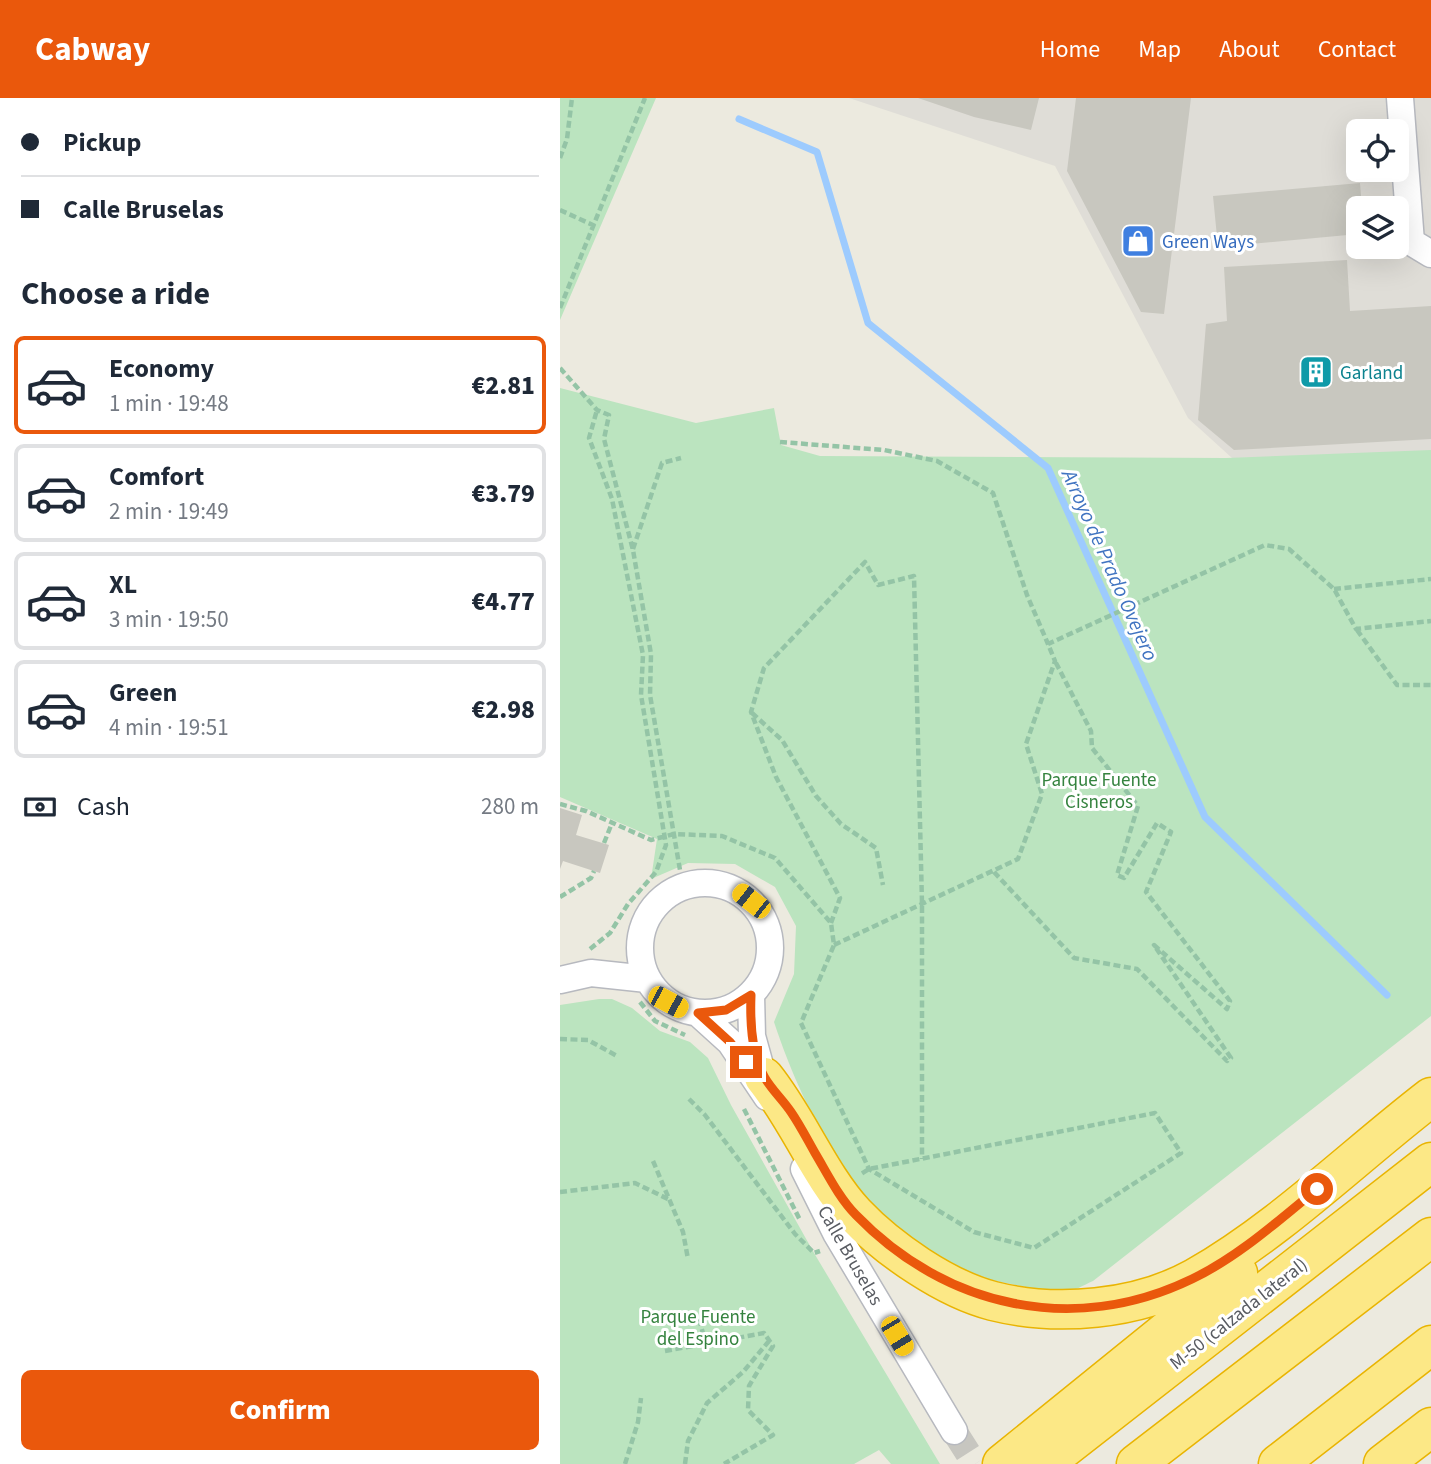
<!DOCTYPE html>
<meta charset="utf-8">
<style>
:root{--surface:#fff;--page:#f2f2f3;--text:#1f2937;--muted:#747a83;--line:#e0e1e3;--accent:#ea580c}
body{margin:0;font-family:"Source Sans 3",sans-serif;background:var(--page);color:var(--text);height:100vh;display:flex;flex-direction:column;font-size:26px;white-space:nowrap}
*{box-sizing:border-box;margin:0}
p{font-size:23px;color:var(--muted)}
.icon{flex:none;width:38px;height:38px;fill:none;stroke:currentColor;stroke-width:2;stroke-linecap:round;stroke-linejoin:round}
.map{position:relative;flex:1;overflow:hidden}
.side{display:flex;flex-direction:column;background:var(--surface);width:560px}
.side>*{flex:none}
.guide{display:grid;align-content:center;height:154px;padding:0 21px;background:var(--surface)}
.fabs{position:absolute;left:786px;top:21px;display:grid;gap:14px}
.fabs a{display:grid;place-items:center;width:63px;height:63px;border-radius:10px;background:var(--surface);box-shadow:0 7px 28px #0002;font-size:35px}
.end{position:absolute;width:32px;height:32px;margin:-16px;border:9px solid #ea580c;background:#fff;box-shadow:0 0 0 4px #fff}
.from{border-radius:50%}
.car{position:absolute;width:21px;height:42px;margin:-21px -10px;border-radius:9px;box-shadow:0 0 5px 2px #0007;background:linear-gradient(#f5c518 24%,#345 0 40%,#f5c518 0 76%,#345 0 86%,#f5c518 0)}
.guide b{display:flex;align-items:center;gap:24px;height:66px;font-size:26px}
.guide b+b{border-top:2px solid var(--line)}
.guide i{width:18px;height:18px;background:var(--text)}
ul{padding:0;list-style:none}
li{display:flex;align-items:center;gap:21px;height:98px;margin:0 14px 10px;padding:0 7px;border:4px solid var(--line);border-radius:10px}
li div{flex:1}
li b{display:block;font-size:26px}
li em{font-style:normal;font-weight:800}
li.on{border-color:var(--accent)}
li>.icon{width:63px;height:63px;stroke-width:1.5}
h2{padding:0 21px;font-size:32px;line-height:84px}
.pay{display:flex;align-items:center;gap:18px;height:77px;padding:0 21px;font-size:26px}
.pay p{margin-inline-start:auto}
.button{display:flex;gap:14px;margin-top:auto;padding:14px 21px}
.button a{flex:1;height:80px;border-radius:10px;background:var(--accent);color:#fff;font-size:28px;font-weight:800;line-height:80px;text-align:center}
header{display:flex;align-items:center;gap:42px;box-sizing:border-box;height:98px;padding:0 35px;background:var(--accent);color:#fff}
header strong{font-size:33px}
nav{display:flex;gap:38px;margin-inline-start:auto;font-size:24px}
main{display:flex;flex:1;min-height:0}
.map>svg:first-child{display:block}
.industrial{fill:#dfddd7;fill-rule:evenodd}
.green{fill:#bbe4bf}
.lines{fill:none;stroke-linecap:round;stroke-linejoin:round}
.stream{stroke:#9dcbfe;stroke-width:7}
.building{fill:#c8c7bf}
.street-tunnel{stroke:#c7c6c0;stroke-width:26;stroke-dasharray:26 13;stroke-linecap:butt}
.street-casing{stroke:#b7b9bf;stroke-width:29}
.highway-casing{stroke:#e9b402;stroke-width:41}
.path{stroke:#94c4a6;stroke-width:4.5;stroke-dasharray:7 3.5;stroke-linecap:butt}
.street{stroke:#fff;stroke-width:26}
.highway{stroke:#fce886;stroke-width:38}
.route{stroke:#ea580c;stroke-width:9}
.labels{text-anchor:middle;stroke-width:6;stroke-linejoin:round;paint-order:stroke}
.shop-label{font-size:19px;fill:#366cbe;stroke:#fff;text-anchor:start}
.culture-label{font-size:19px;fill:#0d838f;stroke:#fff;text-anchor:start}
.park-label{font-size:19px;fill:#35833f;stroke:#fff}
.street-label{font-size:19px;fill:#585b61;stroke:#fff}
.water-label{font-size:21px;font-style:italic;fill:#4074c1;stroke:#fff}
</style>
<header>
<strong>Cabway</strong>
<nav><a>Home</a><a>Map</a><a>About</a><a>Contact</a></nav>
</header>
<main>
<section class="side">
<div class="guide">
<b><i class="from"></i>Pickup</b>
<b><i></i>Calle Bruselas</b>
</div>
<h2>Choose a ride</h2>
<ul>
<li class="on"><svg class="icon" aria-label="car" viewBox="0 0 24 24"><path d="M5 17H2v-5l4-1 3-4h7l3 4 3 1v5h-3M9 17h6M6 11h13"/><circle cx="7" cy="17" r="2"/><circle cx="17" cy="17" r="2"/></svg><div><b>Economy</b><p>1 min · 19:48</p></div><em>€2.81</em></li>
<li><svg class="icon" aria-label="car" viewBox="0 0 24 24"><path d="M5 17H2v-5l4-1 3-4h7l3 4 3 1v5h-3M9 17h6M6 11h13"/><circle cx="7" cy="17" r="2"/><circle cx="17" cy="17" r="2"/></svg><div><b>Comfort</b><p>2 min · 19:49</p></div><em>€3.79</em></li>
<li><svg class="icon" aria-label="car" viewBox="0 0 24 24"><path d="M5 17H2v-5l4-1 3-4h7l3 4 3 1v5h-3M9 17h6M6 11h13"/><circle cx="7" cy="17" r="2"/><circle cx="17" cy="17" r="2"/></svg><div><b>XL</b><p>3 min · 19:50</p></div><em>€4.77</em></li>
<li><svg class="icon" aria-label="car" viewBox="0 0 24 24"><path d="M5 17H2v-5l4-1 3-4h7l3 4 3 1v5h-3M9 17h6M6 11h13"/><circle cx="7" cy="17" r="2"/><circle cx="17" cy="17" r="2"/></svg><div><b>Green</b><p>4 min · 19:51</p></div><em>€2.98</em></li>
</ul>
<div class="pay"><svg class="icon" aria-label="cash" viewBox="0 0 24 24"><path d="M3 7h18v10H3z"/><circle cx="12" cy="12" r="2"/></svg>Cash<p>280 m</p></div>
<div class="button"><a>Confirm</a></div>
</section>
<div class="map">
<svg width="871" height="1366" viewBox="0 0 871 1366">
<rect width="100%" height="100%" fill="#eceadf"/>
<path class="industrial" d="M289,0H871V358L672,360L628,320L495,68ZM798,33H836V72H798ZM798,110H836V149H798Z"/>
<path class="green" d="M0,0H96L0,222Z
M0,290L136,325L214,310L221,347L260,358L666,360L871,352V918L533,1183C524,1187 512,1194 503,1195C487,1195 467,1189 451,1186C323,1166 251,1036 214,924L234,876L236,828L215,789L175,766L128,765L91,781L97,741L0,699Z
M39,901H52L72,910L100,933L130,944L148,960L171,1007L254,1155L380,1366H331L319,1352L294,1366H0V907Z"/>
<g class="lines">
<path class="stream" d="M179,21L257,54L308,225L488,370L645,719L827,897"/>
</g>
<path class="building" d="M358,0H479L471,32L414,19Z
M516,0H631L604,216L581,214L507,73Z
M800,85L802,110H798V136L658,149L653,98Z
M787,162L790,213L871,208V341L674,352L638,322L646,226L667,223L664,169Z
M0,710L22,717L16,737L49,747L40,775L3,763L0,771Z"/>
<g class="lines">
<path class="street-tunnel" d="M394,1333L415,1366"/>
<defs>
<path id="street" d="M840,0L851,144L871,156
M80 850a65 65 0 1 1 130 0a65 65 0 1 1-130 0Z
M0,882L31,875L87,881
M191,897L192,938L203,978
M138,915L170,944L207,999
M244,1071L276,1135L394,1333"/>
<path id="highway" d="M204,979C238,1021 259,1077 295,1116C328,1151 386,1191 433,1203C497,1219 577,1212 635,1180C721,1131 793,1059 871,999
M442,1366L678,1175
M484,1366L871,1064
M576,1366L871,1139
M718,1366L871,1247
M823,1366L871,1329"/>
</defs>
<use href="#street" class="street-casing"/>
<use href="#highway" class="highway-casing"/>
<path class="path" d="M0,60L7,41L12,0
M0,112L35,128
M0,210L85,0
M0,270L37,312L49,317L44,341L73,452L91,556L90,597L120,772
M220,344L324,352L377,363L433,395L467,497L488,546
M73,451L102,365L121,360
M774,491L871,481
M797,532L837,587H871
M192,615L222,642L256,698L281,726L316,750L323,787
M0,706L26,713L91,742L114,736L162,738L215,760L271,825L274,847L241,925L309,1071L414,1134L474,1150L621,1055L595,1015L309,1071L301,1076
M44,745L52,725
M434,774L514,860L577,871L667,963L671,960L594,847L667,911L670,903L586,794L611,734L597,725L564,780L557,777L578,708L532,650L531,633L495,563
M0,799L31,780L34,773
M271,825L280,800L216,679L191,614L204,570L305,464L318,487L354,478L362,806V1061
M274,847L458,761L482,696L466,646L495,563L488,546L705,447L729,451L774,491L796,531L871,523
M30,851L50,835L68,806L96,774L106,747L81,597L83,557L52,401L29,340L37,312
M80,904L95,923L125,937
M0,941L28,942L57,958
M129,1001L145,1017L235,1136L254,1155L260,1153
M184,1011L240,1122
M93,1063L123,1134L128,1161
M0,1094L75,1085L110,1102
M139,1221L146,1246
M105,1253L204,1235L213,1248L189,1288L188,1312L213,1337L164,1366
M65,1366L78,1324L81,1300
M125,1366L128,1343L147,1305L183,1274L209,1243"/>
<use href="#street" class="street"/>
<use href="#highway" class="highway"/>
</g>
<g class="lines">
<path class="route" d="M186,964L170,944L138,915L166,912L191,897C190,923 191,957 205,980C212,992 223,1002 231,1014C240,1027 247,1041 255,1055C267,1075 279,1100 296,1117C386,1210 514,1238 632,1181C678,1159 718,1123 757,1091"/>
</g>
<defs>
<symbol id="shop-square" viewBox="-11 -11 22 22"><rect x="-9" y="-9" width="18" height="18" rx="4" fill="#3f7fe0" stroke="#fff"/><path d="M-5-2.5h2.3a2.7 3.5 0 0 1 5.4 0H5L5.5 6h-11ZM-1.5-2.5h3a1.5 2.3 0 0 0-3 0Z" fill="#fff"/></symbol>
<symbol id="building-square" viewBox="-11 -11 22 22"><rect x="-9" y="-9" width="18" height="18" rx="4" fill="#0f9aa8" stroke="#fff"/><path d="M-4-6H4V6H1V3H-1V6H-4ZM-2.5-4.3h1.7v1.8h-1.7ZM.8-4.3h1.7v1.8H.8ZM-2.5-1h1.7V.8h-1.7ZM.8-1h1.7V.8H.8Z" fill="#fff"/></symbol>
</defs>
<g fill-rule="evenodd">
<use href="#shop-square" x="559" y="124" width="38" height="38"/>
<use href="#building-square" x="737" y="255" width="38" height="38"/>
</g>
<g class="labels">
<g class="shop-label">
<text x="602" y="150">Green Ways</text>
</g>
<g class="culture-label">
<text x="780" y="281">Garland</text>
</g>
<g class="park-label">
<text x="539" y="688">Parque Fuente<tspan x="539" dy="22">Cisneros</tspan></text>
<text x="138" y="1225">Parque Fuente<tspan x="138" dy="22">del Espino</tspan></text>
</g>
<g class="street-label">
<text transform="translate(291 1157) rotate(60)" y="7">Calle Bruselas</text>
<text transform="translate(678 1215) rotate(-38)" y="7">M-50 (calzada lateral)</text>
</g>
<g class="water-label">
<text transform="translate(550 467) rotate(66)" y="7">Arroyo de Prado Ovejero</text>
</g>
</g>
</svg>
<div class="fabs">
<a><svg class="icon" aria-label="locate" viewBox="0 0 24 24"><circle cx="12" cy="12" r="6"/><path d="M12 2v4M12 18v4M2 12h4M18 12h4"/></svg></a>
<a><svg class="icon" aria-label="layers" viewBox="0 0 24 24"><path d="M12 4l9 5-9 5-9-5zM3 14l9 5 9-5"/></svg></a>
</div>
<i class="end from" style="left:757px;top:1091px"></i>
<i class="end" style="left:186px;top:964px"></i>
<i class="car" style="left:191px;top:803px;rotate:308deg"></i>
<i class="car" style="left:108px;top:904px;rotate:118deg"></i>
<i class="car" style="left:337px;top:1238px;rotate:149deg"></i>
</div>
</main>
